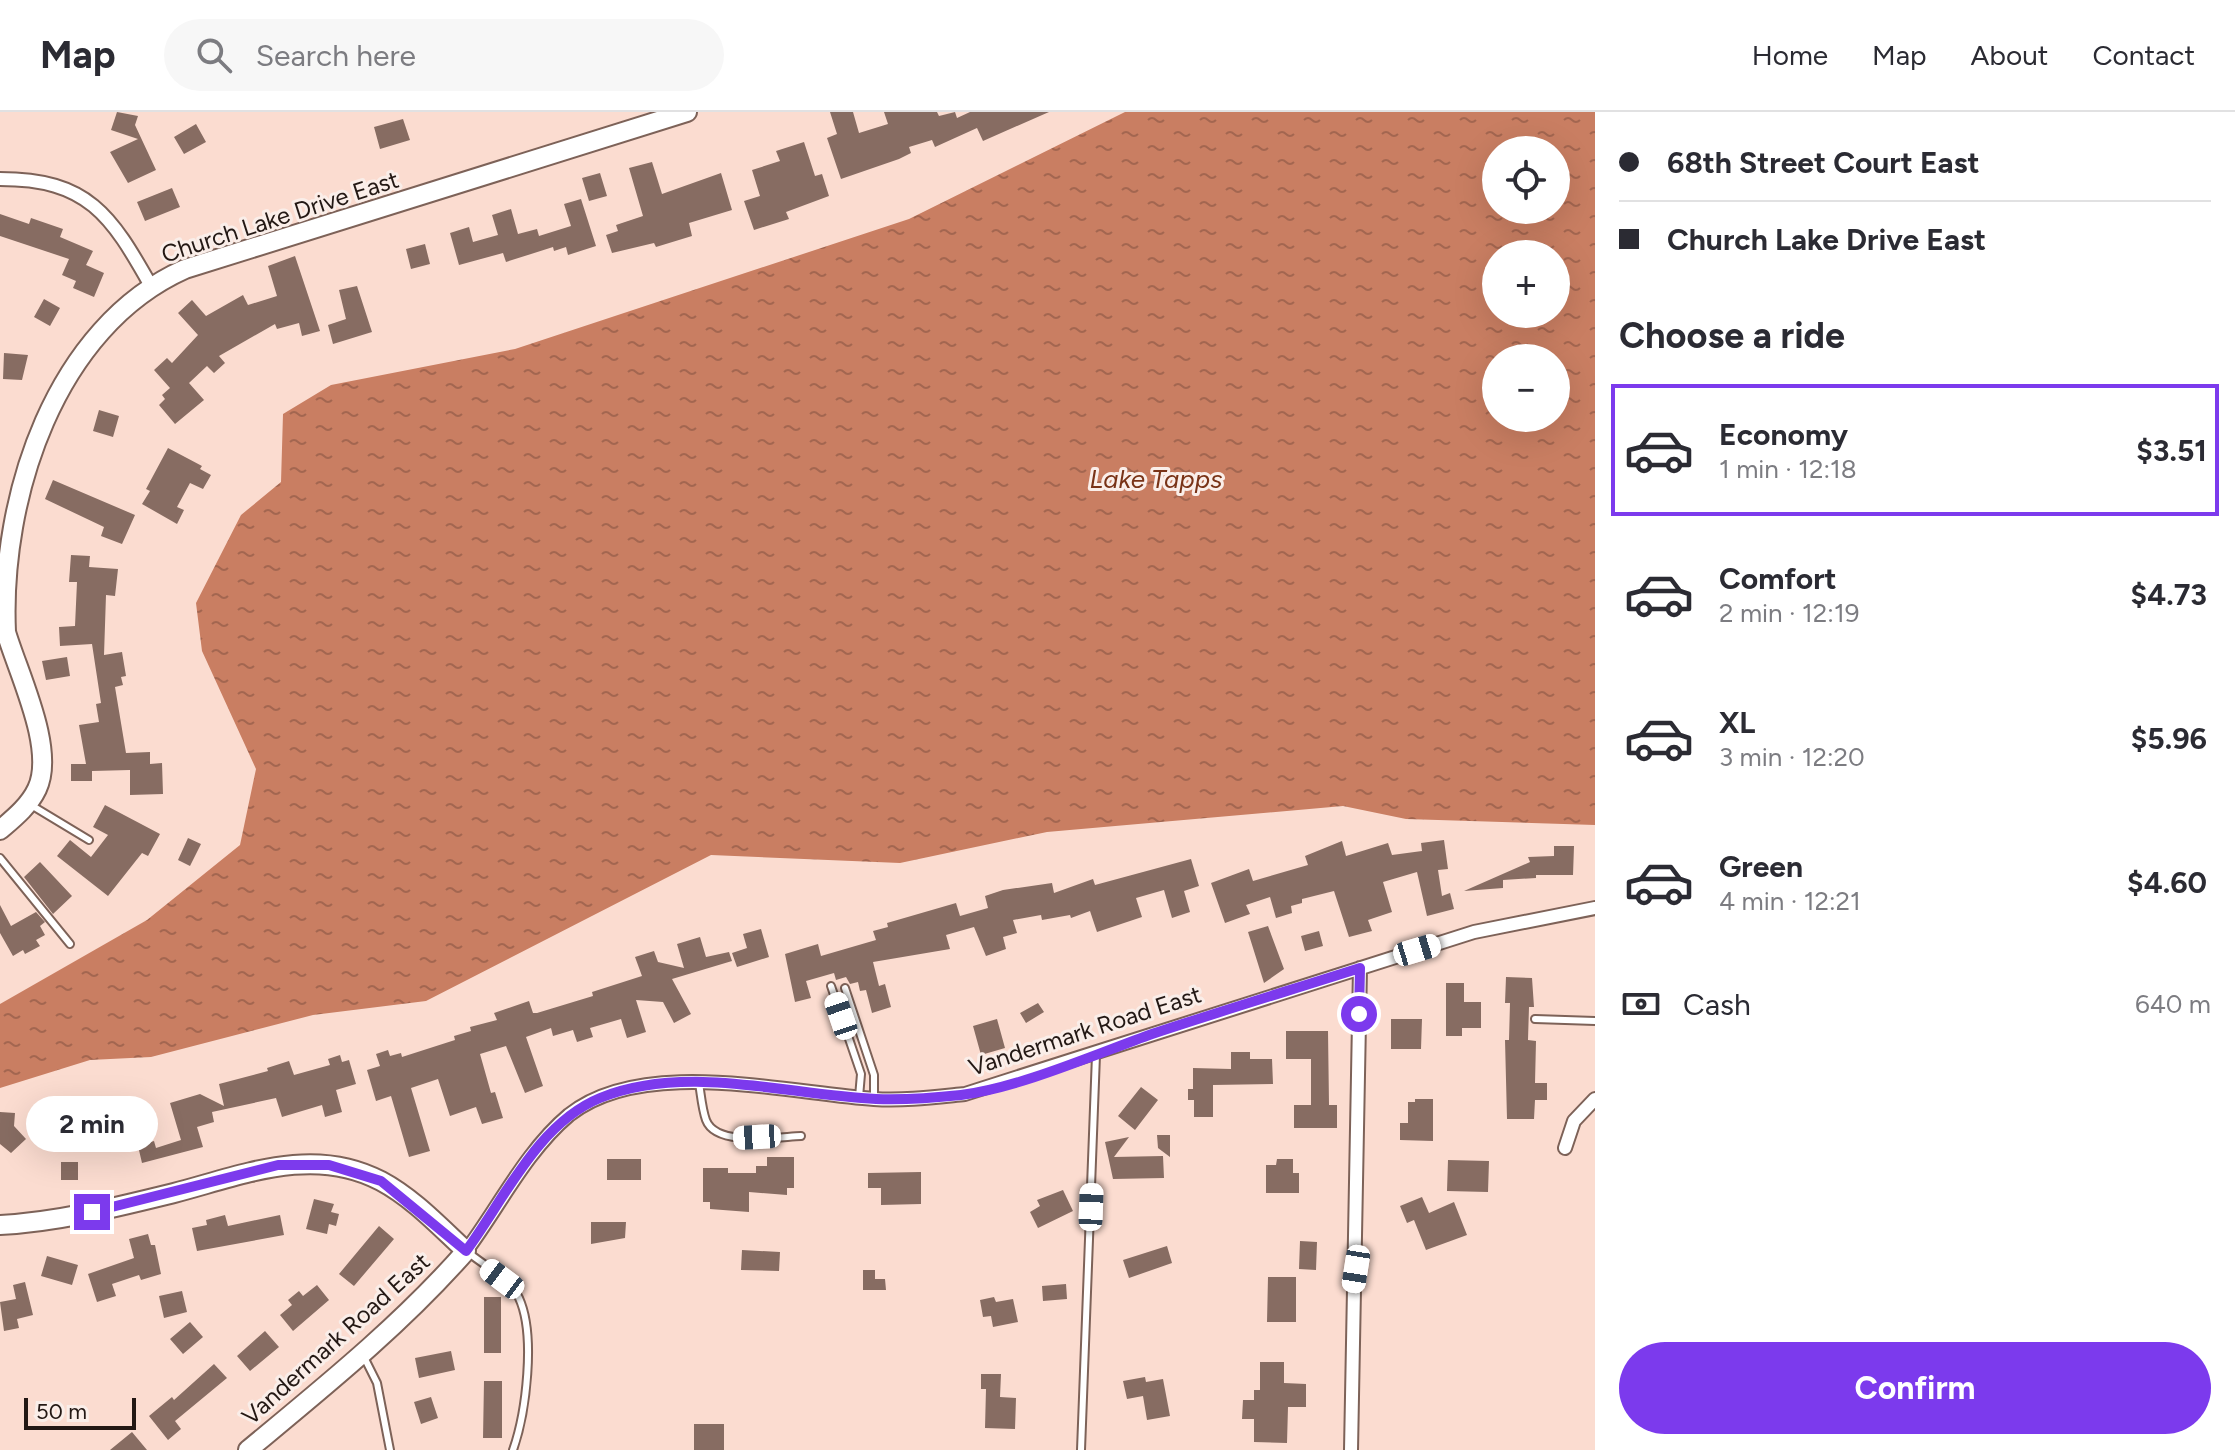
<!DOCTYPE html>
<meta charset="utf-8">
<style>
:root{--surface:#fff;--page:#f7f7f7;--text:#2b2b33;--muted:#7c7c81;--line:#e1e1e2;--accent:#7c3aed}
body{margin:0;font-family:Figtree,sans-serif;background:var(--page);color:var(--text);height:100vh;display:flex;flex-direction:column;font-size:30px;white-space:nowrap}
*{box-sizing:border-box;margin:0}
p{font-size:26px;color:var(--muted)}
.icon{flex:none;width:44px;height:44px;fill:none;stroke:currentColor;stroke-width:2;stroke-linecap:round;stroke-linejoin:round}
.map{position:relative;flex:1;overflow:hidden}
.details{display:flex;flex-direction:column;background:var(--surface);width:640px}
.details>*{flex:none}
.top-card{display:grid;align-content:center;height:176px;padding:0 24px;background:var(--surface)}
.tools{position:absolute;left:1482px;top:24px;display:grid;gap:16px}
.tools a{display:grid;place-items:center;width:88px;height:88px;border-radius:50%;background:var(--surface);box-shadow:0 8px 32px #0002;font-size:40px}
.scale{position:absolute;left:24px;bottom:20px;width:112px;box-sizing:border-box;padding-left:8px;border:4px solid #231814;border-top:0;font-size:22px;line-height:28px;white-space:nowrap;color:#231814;-webkit-text-stroke:6px #faeee9;paint-order:stroke}
.end{position:absolute;width:36px;height:36px;margin:-18px;border:10px solid #7c3aed;background:#fff;box-shadow:0 0 0 4px #fff}
.from{border-radius:50%}
.bubble{position:absolute;height:56px;border-radius:28px;background:var(--surface);box-shadow:0 8px 32px #0002;font-size:26px;font-weight:700;line-height:56px;text-align:center}
.car{position:absolute;width:24px;height:48px;margin:-24px -12px;border-radius:10px;box-shadow:0 0 6px 2px #0007;background:linear-gradient(#fff 24%,#345 0 40%,#fff 0 76%,#345 0 86%,#fff 0)}
.top-card b{display:flex;align-items:center;gap:28px;height:76px;font-size:30px}
.top-card b+b{border-top:2px solid var(--line)}
.top-card i{width:20px;height:20px;background:var(--text)}
ul{padding:0;list-style:none}
li{display:flex;align-items:center;gap:24px;height:132px;margin:0 16px 12px;padding:0 8px;border:4px solid transparent;border-radius:0px}
li div{flex:1}
li b{display:block;font-size:30px}
li em{font-style:normal;font-weight:700}
li.selected{border-color:var(--accent)}
li>.icon{width:72px;height:72px;stroke-width:1.5}
h2{padding:0 24px;font-size:36px;line-height:96px}
.pay{display:flex;align-items:center;gap:20px;height:88px;padding:0 24px;font-size:30px}
.pay p{margin-inline-start:auto}
.primary-button{display:flex;gap:16px;margin-top:auto;padding:16px 24px}
.primary-button a{flex:1;height:92px;border-radius:48px;background:var(--accent);color:#fff;font-size:32px;font-weight:700;line-height:92px;text-align:center}
header{display:flex;align-items:center;gap:48px;box-sizing:border-box;height:112px;padding:0 40px;background:var(--surface);border-bottom:2px solid var(--line)}
header strong{font-size:38px}
nav{display:flex;gap:44px;margin-inline-start:auto;font-size:28px}
.search{width:560px;height:72px;background:var(--page);display:flex;align-items:center;gap:20px;box-sizing:border-box;padding:0 28px;border-radius:44px;color:var(--muted);font-size:30px}
main{display:flex;flex:1;min-height:0}
.map>svg:first-child{display:block}
.water{fill:url(#water-ripples);fill-rule:evenodd}
.building{fill:#876c62}
.lines{fill:none;stroke-linecap:round;stroke-linejoin:round}
.lane-casing{stroke:#7d6258;stroke-width:10}
.street-casing{stroke:#7d6258;stroke-width:16}
.secondary-casing{stroke:#7d6258;stroke-width:22}
.lane{stroke:#fff;stroke-width:6}
.street{stroke:#fff;stroke-width:12}
.secondary{stroke:#fff;stroke-width:18}
.route{stroke:#7c3aed;stroke-width:10}
.labels{text-anchor:middle;stroke-width:6;stroke-linejoin:round;paint-order:stroke}
.street-label{font-size:24px;fill:#231814;stroke:#faeee9}
.water-label{font-size:26px;font-style:italic;fill:#793317;stroke:#faeee9}
</style>
<header>
<strong>Map</strong>
<div class="search"><svg class="icon" aria-label="search" viewBox="0 0 24 24"><circle cx="10" cy="10" r="6"/><path d="M15 15l6 6"/></svg>Search here</div>
<nav><a>Home</a><a>Map</a><a>About</a><a>Contact</a></nav>
</header>
<main>
<div class="map">
<svg width="1595" height="1338" viewBox="0 0 1595 1338">
<defs>
<pattern id="water-ripples" width="26" height="14" patternUnits="userSpaceOnUse" patternTransform="scale(2)"><rect width="26" height="14" fill="#c97e62"/><path d="M2 4q2-2 4 0t4 0M15 11q2-2 4 0t4 0" fill="none" stroke="#a36650"/></pattern>
</defs>
<rect width="100%" height="100%" fill="#fbdcd0"/>
<path class="water" d="M1125,0H1595V713L1406,707L1343,694L1047,720L900,751L711,743L426,889L313,903L151,945L90,948L0,976V892L147,808L240,733L256,657L202,539L196,491L241,403L281,370L283,302L331,273L515,237L909,107ZM1496,38H1556V98H1496ZM1496,142H1556V202H1496ZM1496,246H1556V306H1496Z"/>
<path class="building" d="M117,0L138,4L135,13L156,58L128,71L110,40L138,27L111,18Z
M830,0H853L859,21L888,12L884,0H937L939,4L955,0L957,6L970,0H1049L983,29L977,16L935,35L932,28L909,35L911,41L899,47L841,67L827,26L837,22Z
M403,7L410,28L380,37L374,15Z
M196,12L206,30L184,42L174,25Z
M804,30L815,64L822,62L829,84L786,100L789,107L754,118L744,89L760,84L752,58L780,49L776,39Z
M652,50L662,82L721,61L732,98L689,111L692,124L656,135L654,131L612,141L606,123L618,119L616,113L643,104L629,56Z
M600,61L607,84L589,89L582,66Z
M172,76L180,95L145,109L137,90Z
M581,87L596,134L568,143L566,135L554,139L553,135L506,150L503,141L459,153L450,121L469,115L473,130L498,123L492,103L511,97L518,122L537,117L539,124L571,114L564,92Z
M0,102L29,112L31,106L63,117L60,125L93,139L86,153L104,161L94,185L73,176L76,169L62,163L69,147L0,124Z
M425,132L430,152L411,157L406,137Z
M295,144L320,219L302,224L299,211L277,217L275,212L219,244L225,251L214,261L207,254L189,271L204,288L175,312L159,293L165,287L162,283L170,276L154,258L167,246L172,251L198,223L178,201L192,188L206,204L243,183L248,193L277,184L268,154Z
M357,174L372,220L333,232L328,213L346,207L339,178Z
M44,187L60,196L50,214L34,205Z
M4,241L28,243L22,268L3,267Z
M99,298L119,304L113,325L93,319Z
M168,336L202,354L200,357L211,363L203,377L190,371L177,395L184,398L177,412L142,392L150,379L146,377Z
M53,368L135,403L122,432L101,424L104,415L45,387Z
M71,443L90,444L89,455L118,457L115,484L106,483L104,543L122,540L126,564L121,565L123,573L115,575L126,641L150,640V652L162,651L163,682L130,683V658L92,659V669H71V652H86L79,613L99,610L96,592L101,591L92,532L60,534L59,515L75,514L77,470H69Z
M67,545L70,564L46,568L42,549Z
M105,693L160,722L148,744L142,741L108,784L57,744L70,728L91,745L108,723L93,715Z
M188,726L201,732L190,754L178,748Z
M1444,728L1448,757L1438,758L1442,784L1450,781L1454,797L1427,804L1417,760L1383,770L1392,800L1368,808L1372,819L1349,825L1334,779L1302,787V791L1291,794L1292,801L1276,806L1270,785L1246,793L1250,802L1225,811L1211,771L1249,757L1253,769L1308,753L1305,744L1342,729L1346,744L1388,731L1392,743L1422,739L1421,731Z
M1554,734H1574L1573,763H1536V766L1503,768V776L1464,779L1530,750L1528,745L1554,744Z
M1191,747L1199,774L1184,779L1190,800L1172,806L1164,778L1136,786L1142,805L1097,820L1090,799L1071,806L1070,803L1042,808L1041,803L1013,808L1017,821L1003,825L1006,837L986,844L974,815L946,823L950,837L873,850L879,874L885,872L891,895L872,901L866,878L860,879L858,870L850,872L846,865L836,868L834,861L806,869L811,886L795,890L785,842L818,832L821,844L876,828L873,819L888,815L887,811L956,791L960,804L988,796L985,784L1003,778L1052,771L1054,781L1093,767L1095,773Z
M40,750L72,784L53,802L24,765Z
M0,793L11,814L36,800L45,810L40,814L45,823L36,828L40,834L25,842L23,838L13,844L0,821Z
M1268,814L1284,857L1264,871L1248,820Z
M761,817L769,845L737,855L732,841L747,836L743,822Z
M1319,819L1323,834L1305,839L1301,824Z
M700,825L706,845L729,840L732,849L672,867L691,902L674,911L663,890L636,888L646,920L627,926L621,907L590,916L593,925L577,930L573,918L553,924L551,916L526,925L543,974L525,981L506,934L480,942L491,981L495,980L503,1006L482,1012L476,995L450,1004L438,967L411,976L430,1039L409,1045L391,984L376,989L367,958L380,954L376,942L388,938L390,944L401,941L402,945L455,928L454,924L471,919L470,915L497,908L494,901L529,889L533,901H537L593,884L592,880L642,864L635,845L654,839L658,850L684,856L677,832Z
M1506,865L1532,866L1534,895H1529L1528,928L1536,929L1535,971H1547V988H1535L1534,1007H1507L1505,928H1509L1510,891H1505Z
M1446,871H1464V890H1481V916H1462V924H1446Z
M1038,891L1044,900L1026,911L1020,901Z
M997,907L1005,936L981,943L973,914Z
M1391,907H1422L1421,937H1391Z
M1286,919H1328L1329,993H1337V1016H1294V993H1311V947H1286Z
M1231,940H1250V947H1272L1273,972L1213,973V1005H1194V988H1188V977H1193V956L1231,957Z
M340,943L342,950L349,948L356,972L336,978L342,1000L325,1005L322,993L282,1005L276,986L212,1000L214,1010L197,1015L203,1035L142,1051L138,1034L154,1029L156,1036L181,1028L170,991L200,982L224,994L219,972L268,959L267,956L289,949L294,963L330,953L328,947Z
M1141,975L1158,988L1135,1018L1118,1004Z
M1415,987H1433V1029L1400,1028V1011H1408V990H1415Z
M96,990L102,1022L87,1025L81,992Z
M0,1000L15,1001L14,1014L26,1027L11,1041L0,1032Z
M1157,1023H1170V1045L1158,1036Z
M1129,1025L1114,1045L1163,1044L1164,1066L1113,1067L1105,1030Z
M767,1045H794V1076H787V1083L749,1080V1100L710,1097V1090H703V1056H728V1061H756V1054H767Z
M607,1047H641V1068H607Z
M1277,1047H1293V1061H1299V1081H1266V1053H1276Z
M1448,1048L1489,1049L1488,1080L1447,1079Z
M61,1050H78V1068H61Z
M921,1060V1092L881,1093V1076H868V1061Z
M1063,1078L1073,1099L1038,1116L1030,1100L1040,1094L1037,1088Z
M1422,1085L1429,1101L1454,1090L1467,1123L1426,1138L1414,1108L1407,1111L1400,1094Z
M314,1087L334,1092L331,1100L339,1102L336,1114L329,1112L327,1122L306,1117Z
M225,1103L228,1114L280,1103L284,1123L197,1139L192,1116L207,1113L206,1108Z
M591,1110H626L625,1126L591,1132Z
M379,1114L394,1127L354,1174L339,1162Z
M148,1122L151,1133H155L161,1162L141,1168L139,1163L112,1172L116,1184L97,1190L88,1162L134,1146L129,1127Z
M1300,1129L1317,1130L1316,1158L1299,1157Z
M1167,1134L1172,1151L1129,1166L1123,1148Z
M742,1138L780,1140L779,1159L741,1158Z
M47,1144L78,1153L72,1173L41,1164Z
M863,1158H875V1167H885L886,1178H863Z
M1268,1165H1296V1210H1267Z
M25,1170L33,1203L17,1207L19,1216L4,1219L0,1190L16,1187L13,1173Z
M1066,1172L1067,1187L1043,1189L1042,1174Z
M317,1173L329,1188L293,1219L280,1203L292,1193L288,1188L299,1179L303,1184Z
M182,1179L187,1200L164,1206L159,1184Z
M484,1185H501V1241H484Z
M994,1185L996,1190L1013,1187L1018,1210L993,1215L991,1204L983,1205L980,1188Z
M190,1210L203,1225L183,1242L170,1227Z
M265,1219L279,1235L250,1259L237,1244Z
M451,1239L455,1258L419,1266L415,1246Z
M1260,1250H1284V1271L1306,1272V1295H1288L1287,1331L1254,1330V1307H1242L1243,1288H1254V1278H1260Z
M214,1252L227,1266L175,1309L181,1317L168,1328L149,1304L172,1285L174,1288Z
M981,1262H1001L1000,1285L1016,1286L1015,1317L985,1316L986,1277H981Z
M1145,1265L1146,1270L1163,1267L1170,1304L1147,1308L1143,1284L1127,1287L1123,1269Z
M484,1269H502V1326H483Z
M431,1285L438,1306L421,1312L414,1290Z
M694,1312H724V1338H694Z
M132,1320L147,1338H110Z"/>
<g class="lines">
<defs>
<path id="lane" d="M31,693L89,728
M0,746L70,832
M831,874L861,962L859,985
M845,876L874,963V987
M1535,907L1595,909
M699,971C701,983 702,997 706,1008C716,1035 777,1025 801,1024
M469,1141C485,1154 511,1168 519,1186C536,1223 526,1301 513,1338
M364,1245L377,1271L390,1338
M1081,1338L1096,943"/>
<path id="street" d="M0,67C88,67 111,103 151,174
M1565,1036L1574,1009L1595,987
M466,1139C499,1095 526,1039 569,1003C643,944 786,981 874,987C904,989 935,985 965,982L1474,820L1595,796
M1351,1338L1360,856"/>
<path id="secondary" d="M0,718C14,706 29,694 37,677C56,637 18,561 6,520C0,385 55,215 185,157L687,0
M0,1113C58,1110 117,1095 174,1081C243,1063 313,1033 381,1069C413,1086 440,1115 466,1139C401,1213 324,1275 248,1338"/>
</defs>
<use href="#lane" class="lane-casing"/>
<use href="#street" class="street-casing"/>
<use href="#secondary" class="secondary-casing"/>
<use href="#lane" class="lane"/>
<use href="#street" class="street"/>
<use href="#secondary" class="secondary"/>
</g>
<g class="lines">
<path class="route" d="M92,1100L278,1053H329L381,1069L466,1139C504,1088 537,1012 600,986C686,951 787,983 876,987C905,988 933,986 961,983C1019,976 1096,942 1152,922C1221,899 1291,878 1360,856L1359,902"/>
</g>
<g class="labels">
<g class="street-label">
<text transform="translate(280 105) rotate(-18)" y="8">Church Lake Drive East</text>
<text transform="translate(1085 919) rotate(-18)" y="8">Vandermark Road East</text>
<text transform="translate(336 1227) rotate(-42)" y="8">Vandermark Road East</text>
</g>
<g class="water-label">
<text x="1156" y="376">Lake Tapps</text>
</g>
</g>
</svg>
<div class="tools">
<a><svg class="icon" aria-label="locate" viewBox="0 0 24 24"><circle cx="12" cy="12" r="6"/><path d="M12 2v4M12 18v4M2 12h4M18 12h4"/></svg></a>
<a>+</a>
<a>−</a>
</div>
<div class="scale">50 m</div>
<i class="end from" style="left:1359px;top:902px"></i>
<i class="end" style="left:92px;top:1100px"></i>
<div class="bubble" style="left:26px;top:984px;width:132px">2 min</div>
<i class="car" style="left:1417px;top:838px;rotate:73deg"></i>
<i class="car" style="left:841px;top:904px;rotate:341deg"></i>
<i class="car" style="left:757px;top:1025px;rotate:267deg"></i>
<i class="car" style="left:1091px;top:1095px;rotate:2deg"></i>
<i class="car" style="left:1356px;top:1157px;rotate:189deg"></i>
<i class="car" style="left:502px;top:1167px;rotate:307deg"></i>
</div>
<section class="details">
<div class="top-card">
<b><i class="from"></i>68th Street Court East</b>
<b><i></i>Church Lake Drive East</b>
</div>
<h2>Choose a ride</h2>
<ul>
<li class="selected"><svg class="icon" aria-label="car" viewBox="0 0 24 24"><path d="M5 17H2v-5l4-1 3-4h7l3 4 3 1v5h-3M9 17h6M6 11h13"/><circle cx="7" cy="17" r="2"/><circle cx="17" cy="17" r="2"/></svg><div><b>Economy</b><p>1 min · 12:18</p></div><em>$3.51</em></li>
<li><svg class="icon" aria-label="car" viewBox="0 0 24 24"><path d="M5 17H2v-5l4-1 3-4h7l3 4 3 1v5h-3M9 17h6M6 11h13"/><circle cx="7" cy="17" r="2"/><circle cx="17" cy="17" r="2"/></svg><div><b>Comfort</b><p>2 min · 12:19</p></div><em>$4.73</em></li>
<li><svg class="icon" aria-label="car" viewBox="0 0 24 24"><path d="M5 17H2v-5l4-1 3-4h7l3 4 3 1v5h-3M9 17h6M6 11h13"/><circle cx="7" cy="17" r="2"/><circle cx="17" cy="17" r="2"/></svg><div><b>XL</b><p>3 min · 12:20</p></div><em>$5.96</em></li>
<li><svg class="icon" aria-label="car" viewBox="0 0 24 24"><path d="M5 17H2v-5l4-1 3-4h7l3 4 3 1v5h-3M9 17h6M6 11h13"/><circle cx="7" cy="17" r="2"/><circle cx="17" cy="17" r="2"/></svg><div><b>Green</b><p>4 min · 12:21</p></div><em>$4.60</em></li>
</ul>
<div class="pay"><svg class="icon" aria-label="cash" viewBox="0 0 24 24"><path d="M3 7h18v10H3z"/><circle cx="12" cy="12" r="2"/></svg>Cash<p>640 m</p></div>
<div class="primary-button"><a>Confirm</a></div>
</section>
</main>
